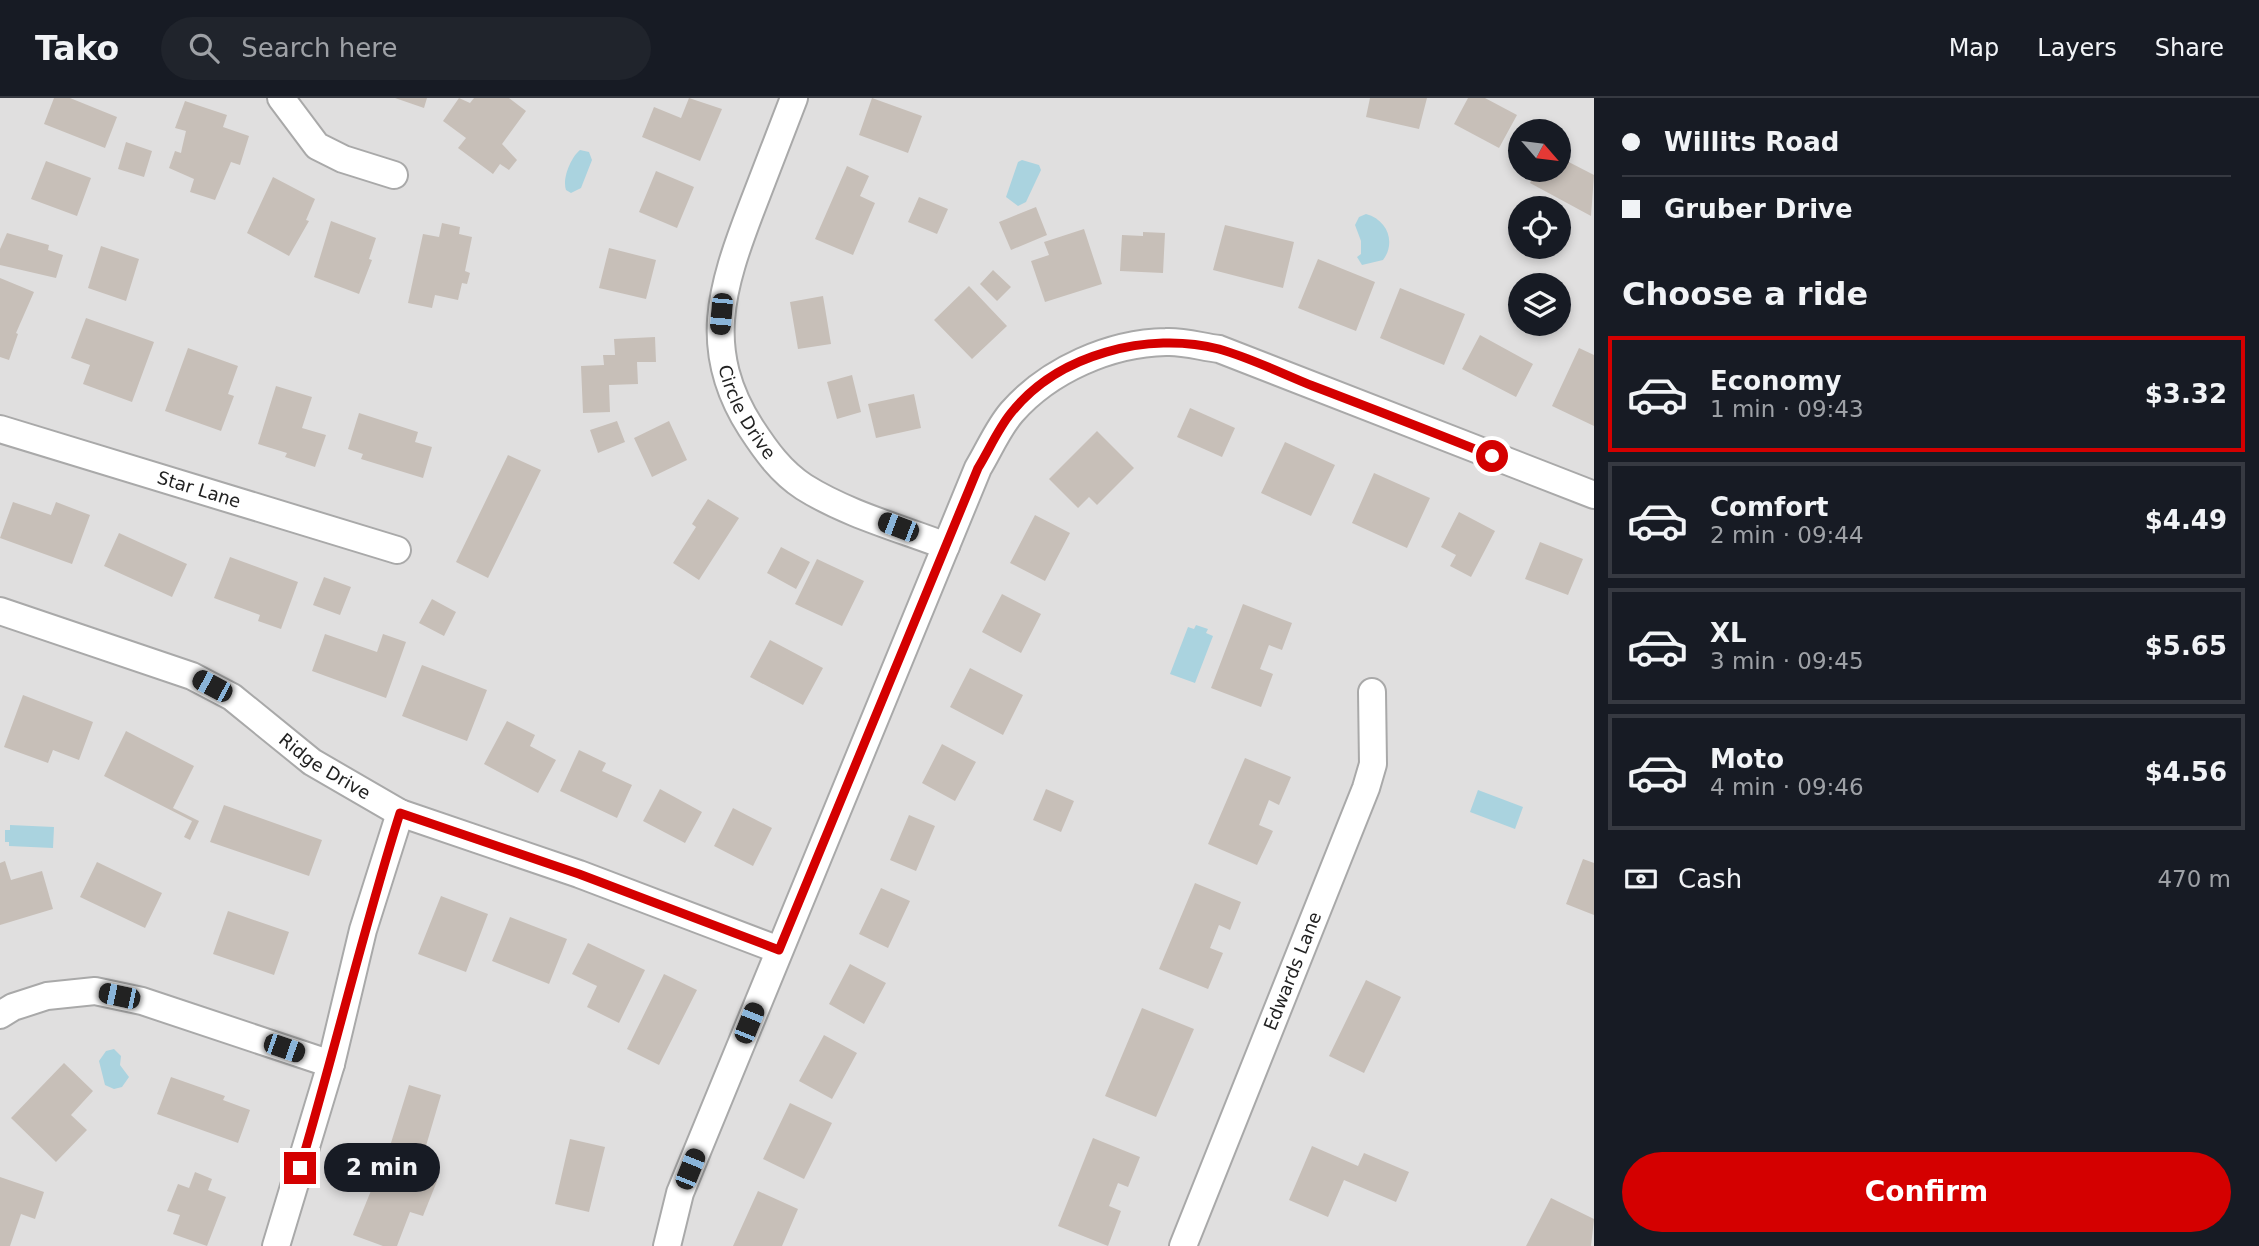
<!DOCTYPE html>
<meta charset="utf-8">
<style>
:root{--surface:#171b24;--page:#20242c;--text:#f1f3f6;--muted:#9ea1a6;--line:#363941;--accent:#d40000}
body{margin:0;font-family:"DejaVu Sans",sans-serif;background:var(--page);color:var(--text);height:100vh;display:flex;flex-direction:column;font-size:26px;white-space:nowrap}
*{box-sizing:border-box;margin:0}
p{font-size:23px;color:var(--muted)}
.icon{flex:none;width:38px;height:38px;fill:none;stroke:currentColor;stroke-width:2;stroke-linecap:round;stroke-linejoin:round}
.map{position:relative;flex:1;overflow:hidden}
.side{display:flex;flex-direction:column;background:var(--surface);width:665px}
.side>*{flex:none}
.guide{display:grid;align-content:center;height:154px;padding:0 28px;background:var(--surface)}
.needle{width:46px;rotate:118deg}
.buttons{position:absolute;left:1508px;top:21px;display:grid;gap:14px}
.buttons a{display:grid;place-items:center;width:63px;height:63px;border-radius:50%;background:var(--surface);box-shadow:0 4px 10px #0003;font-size:35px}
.end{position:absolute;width:32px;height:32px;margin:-16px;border:9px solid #d40000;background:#fff;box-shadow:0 0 0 4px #fff}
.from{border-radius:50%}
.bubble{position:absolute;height:49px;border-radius:24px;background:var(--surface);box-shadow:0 4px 10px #0003;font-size:23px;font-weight:700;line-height:49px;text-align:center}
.car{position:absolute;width:21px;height:42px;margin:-21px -10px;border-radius:9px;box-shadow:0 0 5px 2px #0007;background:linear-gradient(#222 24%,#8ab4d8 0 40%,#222 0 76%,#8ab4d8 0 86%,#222 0)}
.guide b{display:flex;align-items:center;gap:24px;height:66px;font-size:26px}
.guide b+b{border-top:2px solid var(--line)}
.guide i{width:18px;height:18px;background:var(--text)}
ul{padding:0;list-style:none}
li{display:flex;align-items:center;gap:21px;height:116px;margin:0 14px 10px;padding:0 14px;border:4px solid var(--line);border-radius:0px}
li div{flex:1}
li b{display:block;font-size:26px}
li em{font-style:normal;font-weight:700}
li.on{border-color:var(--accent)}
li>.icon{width:63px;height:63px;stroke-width:1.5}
h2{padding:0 28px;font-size:32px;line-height:84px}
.pay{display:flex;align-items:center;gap:18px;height:77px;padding:0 28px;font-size:26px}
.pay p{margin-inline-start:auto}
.primary-button{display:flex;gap:14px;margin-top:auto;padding:14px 28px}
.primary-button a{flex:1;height:80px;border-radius:42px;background:var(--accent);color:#fff;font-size:28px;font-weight:700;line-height:80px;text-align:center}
header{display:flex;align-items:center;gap:42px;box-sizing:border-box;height:98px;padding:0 35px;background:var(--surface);border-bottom:2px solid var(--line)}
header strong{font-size:33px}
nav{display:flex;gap:38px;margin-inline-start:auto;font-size:24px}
.search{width:490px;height:63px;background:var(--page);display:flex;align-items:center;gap:18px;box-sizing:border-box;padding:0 24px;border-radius:38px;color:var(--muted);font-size:26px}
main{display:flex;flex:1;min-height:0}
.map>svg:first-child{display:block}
.residential{fill:#e0dfdf;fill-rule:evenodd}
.water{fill:#aad3df}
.building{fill:#c7bfb8}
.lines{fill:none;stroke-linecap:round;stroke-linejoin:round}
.minor-casing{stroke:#a9a9a9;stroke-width:30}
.minor{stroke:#fff;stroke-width:26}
.route{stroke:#d40000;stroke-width:9}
.labels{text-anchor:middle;stroke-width:5;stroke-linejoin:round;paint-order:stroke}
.street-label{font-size:18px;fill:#222;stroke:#fff}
</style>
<header>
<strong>Tako</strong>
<div class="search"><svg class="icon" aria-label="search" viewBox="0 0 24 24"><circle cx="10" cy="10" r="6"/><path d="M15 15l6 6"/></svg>Search here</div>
<nav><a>Map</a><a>Layers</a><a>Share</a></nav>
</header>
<main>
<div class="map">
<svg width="1594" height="1148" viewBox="0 0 1594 1148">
<rect width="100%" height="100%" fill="#f2efe9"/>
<path class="residential" d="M0,0H1594V1148H0ZM1521,33H1559V72H1521ZM1521,110H1559V149H1521ZM1521,187H1559V226H1521Z"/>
<path class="water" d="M580,52L589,54L592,62L581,90L571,95L566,92C562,81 571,59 580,52Z
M1022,62L1039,67L1041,72L1026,104L1018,108L1006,99L1018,64Z
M1366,116C1388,122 1396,145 1383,162L1362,167L1357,159L1361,156V143L1355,127L1359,119Z
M1196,527L1208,531L1206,535L1213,538L1195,585L1170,576L1188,529L1194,531Z
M1478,692L1523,709L1515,731L1470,714Z
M10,727L54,729L53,750L9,748V744H5V732H10Z
M114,951L121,958L120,967L129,979L122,989L114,991L105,987L99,963L106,953Z"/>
<path class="building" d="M54,0H70L117,19L105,50L44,26Z
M395,0H427L424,10Z
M459,0L470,5L474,0H509L526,13L502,46L517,62L509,72L500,66L493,76L458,50L466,40L443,23Z
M689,0L722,11L700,63L642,39L654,9L681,20Z
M872,0L922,18L908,55L859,37Z
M1370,0H1427L1419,31L1366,19Z
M1468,0H1485L1517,17L1499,50L1454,26Z
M185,3L227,17L223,29L249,38L240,67L231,64L215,102L190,94L194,81L169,70L175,53L181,55L182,50L186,33L175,30Z
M126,44L152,53L144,79L118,71Z
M1559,59L1594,77L1591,118L1530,85L1537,72H1559Z
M46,63L91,80L77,118L31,101Z
M847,68L869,78L860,98L875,105L853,157L815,141Z
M656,73L694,89L677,130L639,114Z
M273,79L315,101L306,122L309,123L289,158L247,135Z
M919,99L948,111L937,136L908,124Z
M1036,109L1047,137L1011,152L999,124Z
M331,123L376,140L369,161L372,162L359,196L314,179Z
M442,125L460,129L459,136L472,139L465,173L470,175L467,186L462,185L458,202L435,197L432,210L408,205L423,136L439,139Z
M1225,127L1294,144L1283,190L1213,172Z
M1084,131L1102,186L1045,204L1031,163L1049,157L1044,144Z
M1143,134L1165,135L1163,175L1120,173L1122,137L1143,138Z
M7,135L49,147L48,152L63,157L56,180L0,167V151Z
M101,148L139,161L126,203L88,190Z
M609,150L656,162L646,201L599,190Z
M1318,161L1375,184L1356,233L1298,210Z
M993,172L1011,189L997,203L980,186Z
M0,180L34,194L16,235L18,236L9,262L0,259Z
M969,188L1007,228L972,261L934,222Z
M1400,190L1465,216L1444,267L1380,240Z
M823,198L831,246L798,251L790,204Z
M86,220L154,244L132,304L83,286L90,267L71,260Z
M1480,237L1533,266L1516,299L1462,271Z
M655,239L656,264H637L638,286L609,287L610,314L583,315L581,268L604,267L603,257H615L614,241Z
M188,250L238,268L228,296L234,298L221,333L165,313Z
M1579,250L1594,257V328L1552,308Z
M852,277L861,314L837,321L827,284Z
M276,288L312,299L302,330L326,337L315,369L285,359L287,355L258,346Z
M914,296L921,330L876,340L868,306Z
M1190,310L1235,330L1222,359L1177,339Z
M359,315L418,334L415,344L432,349L423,380L361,361L363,356L348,351Z
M617,323L625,344L598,355L590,332Z
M669,323L687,362L652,379L634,340Z
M1097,333L1134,370L1097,407L1089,399L1078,410L1049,381Z
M1285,344L1335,367L1311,418L1261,395Z
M508,357L541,372L488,480L456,464Z
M1374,375L1430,400L1407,450L1352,425Z
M708,401L739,420L699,482L673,465L696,429L692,426Z
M13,404L51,417L56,404L90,417L72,466L0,440Z
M1459,414L1495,433L1471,479L1450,468L1456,457L1441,449Z
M1035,417L1070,435L1045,483L1010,465Z
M119,435L187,466L172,499L104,468Z
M1540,444L1583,461L1568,497L1525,481Z
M781,449L810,464L796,491L767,475Z
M230,459L298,484L281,531L258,523L260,517L214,500Z
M817,461L864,483L842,528L795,506Z
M324,479L351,489L340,517L313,507Z
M1002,496L1041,516L1021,555L982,534Z
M432,501L456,514L444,538L419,525Z
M1243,506L1292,525L1282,552L1269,547L1260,571L1273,576L1261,609L1211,590Z
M325,536L377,554L383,536L406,544L386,600L312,573Z
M770,542L823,570L803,607L750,579Z
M422,567L487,592L467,643L402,618Z
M970,570L1023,597L1003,637L950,609Z
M23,597L93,624L79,662L53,652L48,665L4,649Z
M507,623L535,637L530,648L556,662L538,695L484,666Z
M126,633L194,668L173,710L199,723L190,742L184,739L192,723L104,678Z
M942,646L976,664L955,703L922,685Z
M579,652L606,665L602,673L632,687L617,720L560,693Z
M1245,660L1291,679L1279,707L1269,702L1259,727L1273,733L1257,767L1208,746Z
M660,691L702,714L685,745L643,723Z
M1046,691L1074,703L1061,734L1033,722Z
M224,707L322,742L309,778L210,744Z
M733,710L772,730L753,768L714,748Z
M909,717L935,728L916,773L890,762Z
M1583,761L1594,765V817L1566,806Z
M5,763L11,782L42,773L53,811L0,827V765Z
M97,764L162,795L145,830L80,799Z
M1195,785L1241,804L1230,832L1219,827L1210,850L1223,855L1208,891L1159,871Z
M881,790L910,803L888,850L859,836Z
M441,798L488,816L466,874L418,856Z
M228,813L289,834L274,877L213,856Z
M510,819L567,841L549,886L492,863Z
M588,845L645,872L619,925L587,909L597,888L572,876Z
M850,866L886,885L864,926L829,906Z
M664,876L697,892L659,967L627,951Z
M1366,882L1401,899L1364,975L1329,958Z
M1142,910L1194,931L1156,1019L1105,998Z
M824,937L857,955L832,1001L799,983Z
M64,965L93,993L71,1017L87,1032L56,1064L11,1020Z
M171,979L225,998L223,1002L250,1012L238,1045L157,1016Z
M409,987L441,997L423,1058L390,1048Z
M790,1005L832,1025L804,1081L763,1061Z
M1093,1040L1140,1059L1128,1089L1118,1085L1109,1108L1121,1113L1108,1148L1058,1128Z
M570,1041L605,1049L589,1114L555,1106Z
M1312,1048L1358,1068L1364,1055L1409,1074L1396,1104L1344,1082L1328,1119L1289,1102Z
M383,1063L437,1083L423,1118L410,1114L397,1148H383L353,1137Z
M195,1074L212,1081L208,1092L226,1099L207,1148L173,1136L180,1117L167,1113L178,1086L189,1090Z
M0,1079L44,1094L35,1121L21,1116L10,1148H0Z
M758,1093L798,1111L782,1148H733Z
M1551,1100L1594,1121L1591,1148H1526Z"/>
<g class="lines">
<defs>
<g id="minor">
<path d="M281,0L317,48L343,61L394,77"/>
<path id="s1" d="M794,0C780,36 766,73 752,109C721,190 701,252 751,330C766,353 781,374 804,389C847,416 899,430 946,448"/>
<path id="s2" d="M0,331L397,452"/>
<path id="s3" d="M0,513L192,578L232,599L312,664L400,715L579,776L779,852"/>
<path d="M0,917L13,909L47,898L95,893L142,903L331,966"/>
<path d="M276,1148L331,966L363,832L400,715"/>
<path d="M667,1148L680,1095L978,370C989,352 998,330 1012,314C1049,272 1110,245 1166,244C1183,243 1202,249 1219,251L1594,397"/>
<path id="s4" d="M1183,1148L1366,690L1373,666L1372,594"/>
</g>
</defs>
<use href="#minor" class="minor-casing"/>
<use href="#minor" class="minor"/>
</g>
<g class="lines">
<path class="route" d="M300,1070C335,952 363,832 400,715L579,776L779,852L978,370C989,352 998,331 1011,315C1058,256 1148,233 1219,251C1251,260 1283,276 1313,288C1373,311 1433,334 1492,358"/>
</g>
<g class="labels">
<g class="street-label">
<text dy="6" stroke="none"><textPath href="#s1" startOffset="332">Circle Drive</textPath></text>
<text dy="6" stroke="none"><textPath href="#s2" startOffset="208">Star Lane</textPath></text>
<text dy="6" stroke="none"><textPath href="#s3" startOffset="364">Ridge Drive</textPath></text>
<text dy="6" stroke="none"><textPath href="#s4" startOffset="296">Edwards Lane</textPath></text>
</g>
</g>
</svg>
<div class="buttons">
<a><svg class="needle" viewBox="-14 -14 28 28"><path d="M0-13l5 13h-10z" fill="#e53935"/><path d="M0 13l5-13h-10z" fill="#9ea1a6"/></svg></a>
<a><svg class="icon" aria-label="locate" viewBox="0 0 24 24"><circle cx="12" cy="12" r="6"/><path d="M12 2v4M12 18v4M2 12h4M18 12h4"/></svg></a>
<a><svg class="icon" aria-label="layers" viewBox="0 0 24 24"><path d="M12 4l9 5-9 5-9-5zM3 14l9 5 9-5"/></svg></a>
</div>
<i class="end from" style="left:1492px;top:358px"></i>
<i class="end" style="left:300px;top:1070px"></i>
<div class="bubble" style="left:324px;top:1045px;width:116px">2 min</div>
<i class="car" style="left:721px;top:216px;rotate:185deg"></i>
<i class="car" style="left:898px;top:429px;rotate:291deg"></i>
<i class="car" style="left:212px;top:588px;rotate:298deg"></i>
<i class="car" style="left:119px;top:898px;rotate:282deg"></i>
<i class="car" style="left:749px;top:925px;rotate:22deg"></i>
<i class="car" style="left:284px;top:950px;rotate:109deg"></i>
<i class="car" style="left:690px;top:1071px;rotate:22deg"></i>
</div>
<section class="side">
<div class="guide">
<b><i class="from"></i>Willits Road</b>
<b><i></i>Gruber Drive</b>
</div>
<h2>Choose a ride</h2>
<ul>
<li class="on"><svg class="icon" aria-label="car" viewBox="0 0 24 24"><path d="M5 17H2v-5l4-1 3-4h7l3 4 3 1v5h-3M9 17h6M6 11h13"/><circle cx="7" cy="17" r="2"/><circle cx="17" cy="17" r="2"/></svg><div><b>Economy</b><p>1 min · 09:43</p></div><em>$3.32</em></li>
<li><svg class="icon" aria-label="car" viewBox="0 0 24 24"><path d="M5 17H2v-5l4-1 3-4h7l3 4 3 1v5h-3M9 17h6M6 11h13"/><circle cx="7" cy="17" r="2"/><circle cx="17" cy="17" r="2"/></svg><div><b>Comfort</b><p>2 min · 09:44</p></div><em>$4.49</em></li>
<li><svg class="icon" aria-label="car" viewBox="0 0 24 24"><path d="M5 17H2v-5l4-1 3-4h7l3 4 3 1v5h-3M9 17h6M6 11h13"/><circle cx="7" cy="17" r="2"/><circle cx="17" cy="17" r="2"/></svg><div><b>XL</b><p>3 min · 09:45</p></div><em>$5.65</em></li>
<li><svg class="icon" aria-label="car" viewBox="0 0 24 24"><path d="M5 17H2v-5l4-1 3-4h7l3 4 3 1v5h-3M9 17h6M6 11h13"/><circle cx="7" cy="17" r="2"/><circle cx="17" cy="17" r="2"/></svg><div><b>Moto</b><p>4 min · 09:46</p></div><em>$4.56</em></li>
</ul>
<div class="pay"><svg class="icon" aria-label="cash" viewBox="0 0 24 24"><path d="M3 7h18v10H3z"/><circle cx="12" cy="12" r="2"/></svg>Cash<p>470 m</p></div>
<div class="primary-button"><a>Confirm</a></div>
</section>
</main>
